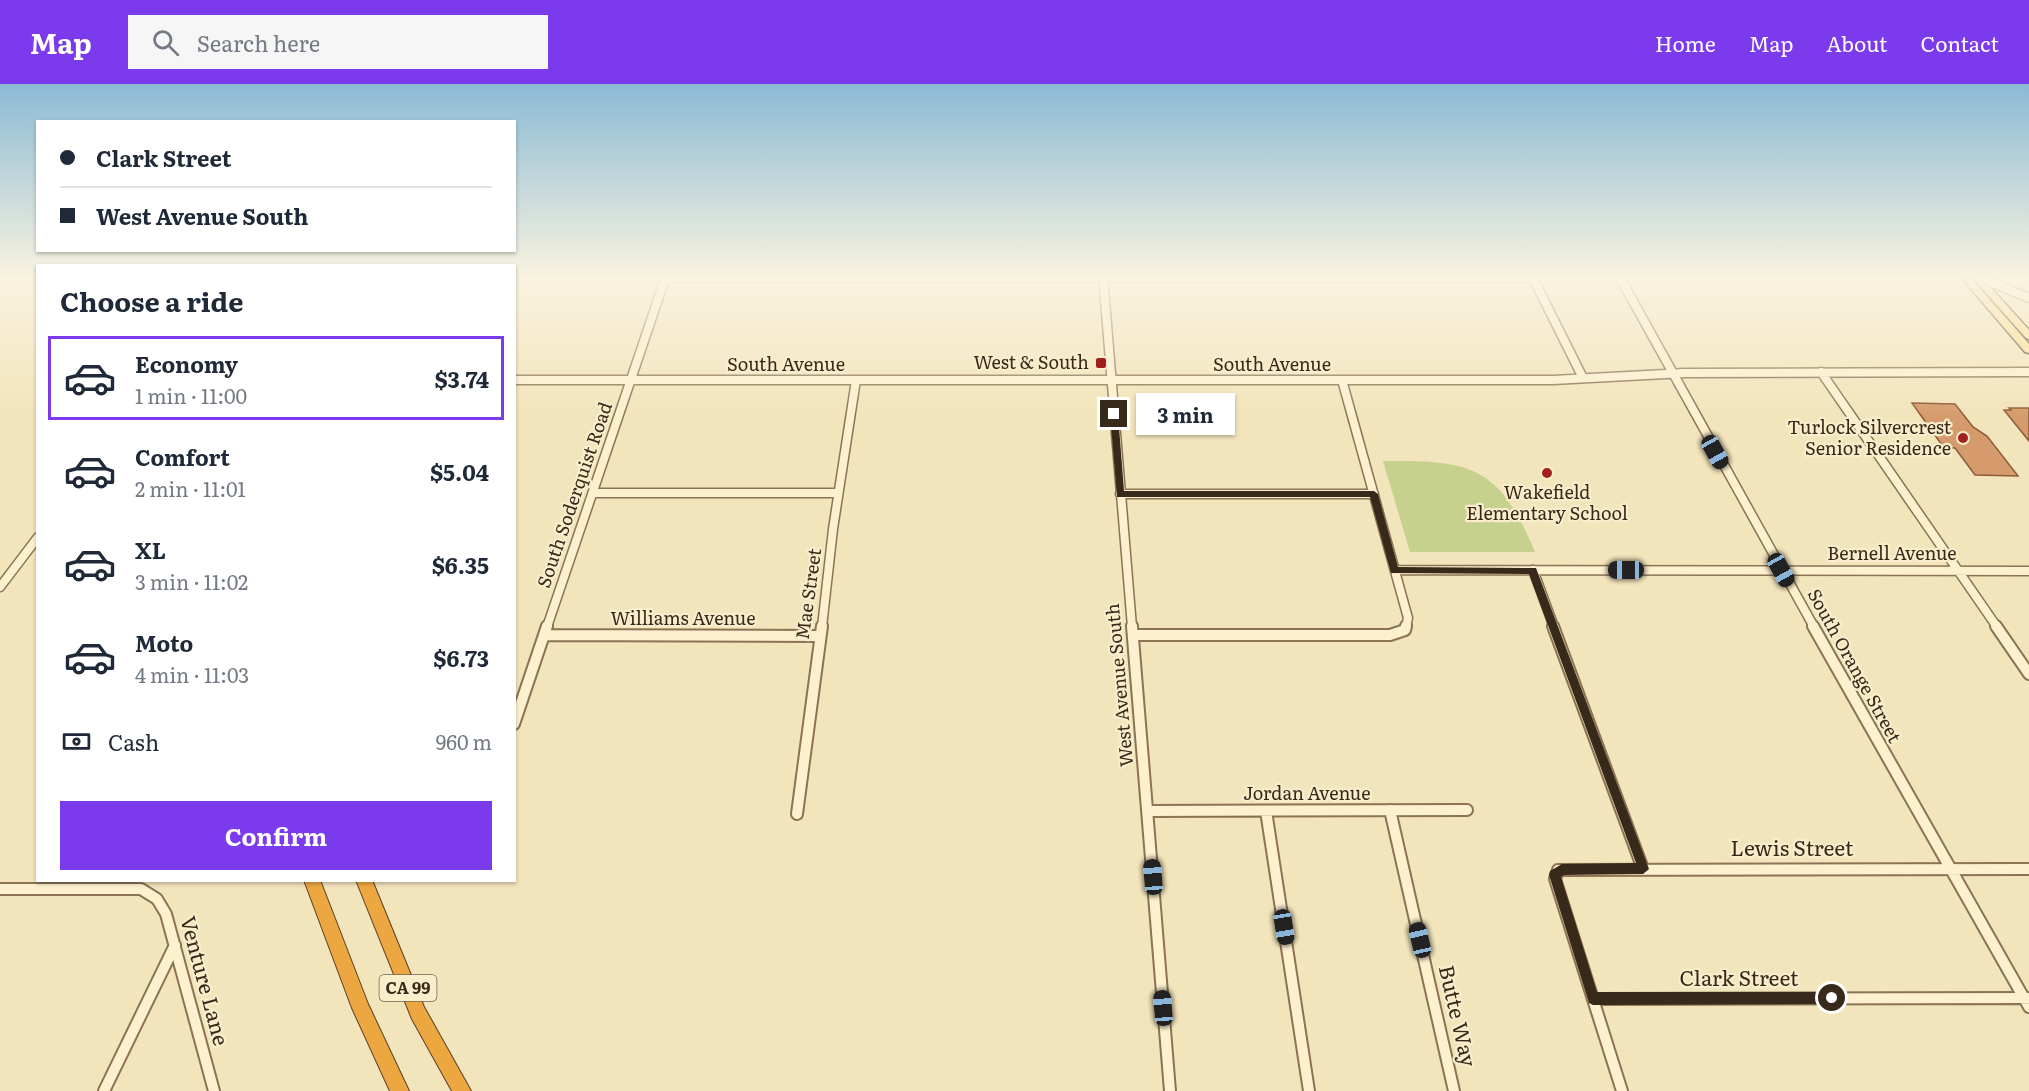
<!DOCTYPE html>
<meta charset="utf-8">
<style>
:root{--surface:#fff;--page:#f6f6f7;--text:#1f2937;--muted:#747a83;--line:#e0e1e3;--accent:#7c3aed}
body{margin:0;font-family:Literata,serif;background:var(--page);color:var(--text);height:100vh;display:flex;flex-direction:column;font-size:22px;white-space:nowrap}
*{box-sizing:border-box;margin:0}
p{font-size:20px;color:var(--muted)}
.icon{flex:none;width:33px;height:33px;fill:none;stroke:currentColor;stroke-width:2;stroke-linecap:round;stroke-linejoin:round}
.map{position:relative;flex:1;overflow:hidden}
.sheet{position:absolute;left:36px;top:180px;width:480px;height:618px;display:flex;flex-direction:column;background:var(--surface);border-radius:0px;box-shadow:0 2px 4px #0004}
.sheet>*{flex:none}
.banner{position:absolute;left:36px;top:36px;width:480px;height:132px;border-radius:0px;box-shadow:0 2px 4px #0004;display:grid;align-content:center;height:132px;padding:0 24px;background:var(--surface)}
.end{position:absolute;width:27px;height:27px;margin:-14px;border:8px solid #382a1a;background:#fff;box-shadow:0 0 0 3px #fff}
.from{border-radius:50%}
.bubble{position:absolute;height:42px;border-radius:0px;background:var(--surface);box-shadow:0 2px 4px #0004;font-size:20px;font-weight:700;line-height:42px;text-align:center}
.car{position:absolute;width:18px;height:36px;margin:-18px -9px;border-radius:8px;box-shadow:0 0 4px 2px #0007;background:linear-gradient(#222 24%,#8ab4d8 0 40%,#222 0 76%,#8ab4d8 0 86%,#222 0)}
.banner b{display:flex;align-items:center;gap:21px;height:57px;font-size:22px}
.banner b+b{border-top:2px solid var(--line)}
.banner i{width:15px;height:15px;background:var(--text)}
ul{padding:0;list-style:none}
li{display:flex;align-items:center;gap:18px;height:84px;margin:0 12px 9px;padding:0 12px;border:3px solid transparent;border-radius:0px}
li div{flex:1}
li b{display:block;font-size:22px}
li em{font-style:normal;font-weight:700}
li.selected{border-color:var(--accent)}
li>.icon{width:54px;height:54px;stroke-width:1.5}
h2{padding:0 24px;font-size:27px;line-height:72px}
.pay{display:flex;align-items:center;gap:15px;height:66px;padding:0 24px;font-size:22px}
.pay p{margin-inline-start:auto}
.primary-button{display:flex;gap:12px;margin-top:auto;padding:12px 24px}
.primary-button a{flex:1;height:69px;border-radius:0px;background:var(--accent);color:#fff;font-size:24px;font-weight:700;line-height:69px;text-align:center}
header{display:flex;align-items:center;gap:36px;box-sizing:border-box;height:84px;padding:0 30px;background:var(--accent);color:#fff}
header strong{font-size:28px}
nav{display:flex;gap:33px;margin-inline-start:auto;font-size:21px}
.search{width:420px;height:54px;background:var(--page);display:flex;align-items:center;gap:15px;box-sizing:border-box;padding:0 21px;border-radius:0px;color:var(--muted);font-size:22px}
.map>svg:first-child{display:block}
.green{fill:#c7d18e}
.building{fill:#d59b6c;stroke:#8d5c36;stroke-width:1.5}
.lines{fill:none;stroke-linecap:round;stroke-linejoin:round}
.minor-far1-casing{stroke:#8b7353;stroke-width:11}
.minor-casing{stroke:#8b7353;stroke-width:14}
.major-casing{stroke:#584028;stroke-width:3}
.highway-casing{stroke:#584028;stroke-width:2}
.minor-far1{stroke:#fcf0cf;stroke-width:8}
.minor{stroke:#fcf0cf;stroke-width:10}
.major{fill:#fbdd8d;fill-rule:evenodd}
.highway{fill:#eda740;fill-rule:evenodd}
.route{fill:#382a1a}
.poi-dot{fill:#a0201d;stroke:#f9edcb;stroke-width:2}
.labels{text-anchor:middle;stroke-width:4.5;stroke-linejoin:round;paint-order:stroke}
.shield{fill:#f9edcb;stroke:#72644f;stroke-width:1.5}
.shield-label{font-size:16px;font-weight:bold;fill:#382a1a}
.poi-label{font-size:18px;fill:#382a1a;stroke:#f9edcb;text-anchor:end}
.street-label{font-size:18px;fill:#382a1a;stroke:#f9edcb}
.near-street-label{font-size:21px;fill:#382a1a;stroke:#f9edcb}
</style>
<header>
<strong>Map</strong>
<div class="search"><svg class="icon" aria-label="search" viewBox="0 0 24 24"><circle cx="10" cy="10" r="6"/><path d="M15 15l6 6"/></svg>Search here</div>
<nav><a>Home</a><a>Map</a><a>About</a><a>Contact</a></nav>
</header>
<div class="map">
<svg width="2029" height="1007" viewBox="0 0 2029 1007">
<rect width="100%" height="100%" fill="#f2e4bb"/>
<path class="green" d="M1383,377C1472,376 1499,382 1535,468H1410Z"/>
<path class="building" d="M1912,319L1955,320L1973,343L1987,352L2018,392L1975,391L1955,364H1944Z
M2009,324H2029V357L2004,326H2011Z"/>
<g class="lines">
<defs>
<path id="minor-far1" d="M1103,192L1132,543
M1532,192L1583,294
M1619,192L1814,543
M1976,192L2029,214
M665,194H1532
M1821,288L1997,543
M514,296H1553L1684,289L2029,288
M1342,296L1408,534L1406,543
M593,409H838
M1120,410H1374
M1395,486L2029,487
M1533,486L1554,543
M0,503L38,453
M547,543L666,192
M822,543L833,445L856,296"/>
<path id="minor" d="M1132,542L1170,1007
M1553,542L1643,785
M1813,542L2029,923
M1996,542L2029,590
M545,551L820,552
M1133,551H1390L1405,546L1406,542
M514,640L547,542
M1390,726L1454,1007
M1147,727L1467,726
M1266,727L1309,1007
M797,730L822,542
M0,805H141L157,815L166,830L214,1007
M1593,915L2029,914
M104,1007L175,861
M1622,1007L1555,795L1558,786L2029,785"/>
<path id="major" d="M1960,192H1969L2029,260V269L2025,268Z
M1971,192H1980L2029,246V255L2026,254Z"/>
<path id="highway" d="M304,796H320L368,920L409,1007H390L352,924Z
M356,796H372L424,923L471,1007H452L412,935Z"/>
</defs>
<use href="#minor-far1" class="minor-far1-casing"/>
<use href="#minor" class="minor-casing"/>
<use href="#major" class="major-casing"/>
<use href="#highway" class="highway-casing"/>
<use href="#minor-far1" class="minor-far1"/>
<use href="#minor" class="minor"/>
<use href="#major" class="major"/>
<use href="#highway" class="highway"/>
</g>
<linearGradient id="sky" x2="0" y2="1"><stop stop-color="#8bbad5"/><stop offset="0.58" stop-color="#f9f3e0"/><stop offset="1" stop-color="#f9f3e0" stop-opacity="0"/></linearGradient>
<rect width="2029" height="333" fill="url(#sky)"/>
<path class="route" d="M1114,327L1118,330L1124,407H1374L1378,410L1398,483L1536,484L1649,785L1643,790L1564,791L1561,793L1597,908H1832L1837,910L1839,914L1837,919L1832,920L1593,921L1589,919L1549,791L1550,787L1562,780L1636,779L1529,490L1391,489L1370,413H1117L1110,330Z"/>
<g class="poi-dot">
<rect x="1095" y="273" width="12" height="12" rx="3"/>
<circle cx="1963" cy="354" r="6"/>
<circle cx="1547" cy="389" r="6"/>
</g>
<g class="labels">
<rect class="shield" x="379.5" y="891" width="57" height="26" rx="4.5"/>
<g class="shield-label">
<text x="408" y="910">CA 99</text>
</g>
<g class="poi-label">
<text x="1089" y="285">West &amp; South</text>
<text x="1951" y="350">Turlock Silvercrest<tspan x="1951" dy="21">Senior Residence</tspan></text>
<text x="1547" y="415" text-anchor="middle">Wakefield<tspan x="1547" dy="21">Elementary School</tspan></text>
</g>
<g class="street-label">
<text x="786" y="287">South Avenue</text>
<text x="1272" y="287">South Avenue</text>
<text transform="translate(575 411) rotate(-71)" y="6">South Soderquist Road</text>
<text x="1892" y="476">Bernell Avenue</text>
<text transform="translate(809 510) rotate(-82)" y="6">Mae Street</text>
<text x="683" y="541">Williams Avenue</text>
<text transform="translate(1854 582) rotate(61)" y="6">South Orange Street</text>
<text transform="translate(1120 601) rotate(-95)" y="6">West Avenue South</text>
<text x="1307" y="716">Jordan Avenue</text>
</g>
<g class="near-street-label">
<text x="1792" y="772">Lewis Street</text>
<text x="1739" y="902">Clark Street</text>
<text transform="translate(204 897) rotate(75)" y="7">Venture Lane</text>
<text transform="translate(1457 932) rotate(77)" y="7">Butte Way</text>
</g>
</g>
</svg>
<i class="end from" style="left:1832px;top:914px"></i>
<i class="end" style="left:1114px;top:330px"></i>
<div class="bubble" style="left:1136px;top:309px;width:99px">3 min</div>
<i class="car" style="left:1715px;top:368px;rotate:151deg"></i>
<i class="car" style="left:1626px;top:486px;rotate:270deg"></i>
<i class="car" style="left:1781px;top:486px;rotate:151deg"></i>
<i class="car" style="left:1153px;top:793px;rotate:355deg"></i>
<i class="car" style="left:1284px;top:843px;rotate:171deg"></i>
<i class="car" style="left:1420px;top:856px;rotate:347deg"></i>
<i class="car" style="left:1163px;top:924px;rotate:355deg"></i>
<div class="banner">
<b><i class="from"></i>Clark Street</b>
<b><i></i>West Avenue South</b>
</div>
<section class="sheet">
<h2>Choose a ride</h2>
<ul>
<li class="selected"><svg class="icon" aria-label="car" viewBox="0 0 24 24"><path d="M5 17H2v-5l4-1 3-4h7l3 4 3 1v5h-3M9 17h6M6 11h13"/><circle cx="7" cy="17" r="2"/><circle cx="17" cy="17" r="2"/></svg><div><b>Economy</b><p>1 min · 11:00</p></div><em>$3.74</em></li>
<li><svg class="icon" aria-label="car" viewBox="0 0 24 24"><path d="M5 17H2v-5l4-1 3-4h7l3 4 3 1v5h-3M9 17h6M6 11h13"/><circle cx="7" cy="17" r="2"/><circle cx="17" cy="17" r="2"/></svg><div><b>Comfort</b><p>2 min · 11:01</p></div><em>$5.04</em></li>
<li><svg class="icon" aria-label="car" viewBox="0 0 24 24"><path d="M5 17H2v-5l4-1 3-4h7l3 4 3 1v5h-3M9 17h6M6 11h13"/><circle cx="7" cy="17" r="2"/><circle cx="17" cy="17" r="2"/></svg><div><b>XL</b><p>3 min · 11:02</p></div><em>$6.35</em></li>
<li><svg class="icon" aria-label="car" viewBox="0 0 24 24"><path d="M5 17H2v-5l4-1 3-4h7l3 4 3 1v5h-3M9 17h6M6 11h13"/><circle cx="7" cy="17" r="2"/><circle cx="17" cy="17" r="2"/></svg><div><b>Moto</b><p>4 min · 11:03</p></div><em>$6.73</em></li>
</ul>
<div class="pay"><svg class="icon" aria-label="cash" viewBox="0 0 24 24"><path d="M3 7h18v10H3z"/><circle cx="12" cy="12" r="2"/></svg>Cash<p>960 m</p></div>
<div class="primary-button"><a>Confirm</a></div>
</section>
</div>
